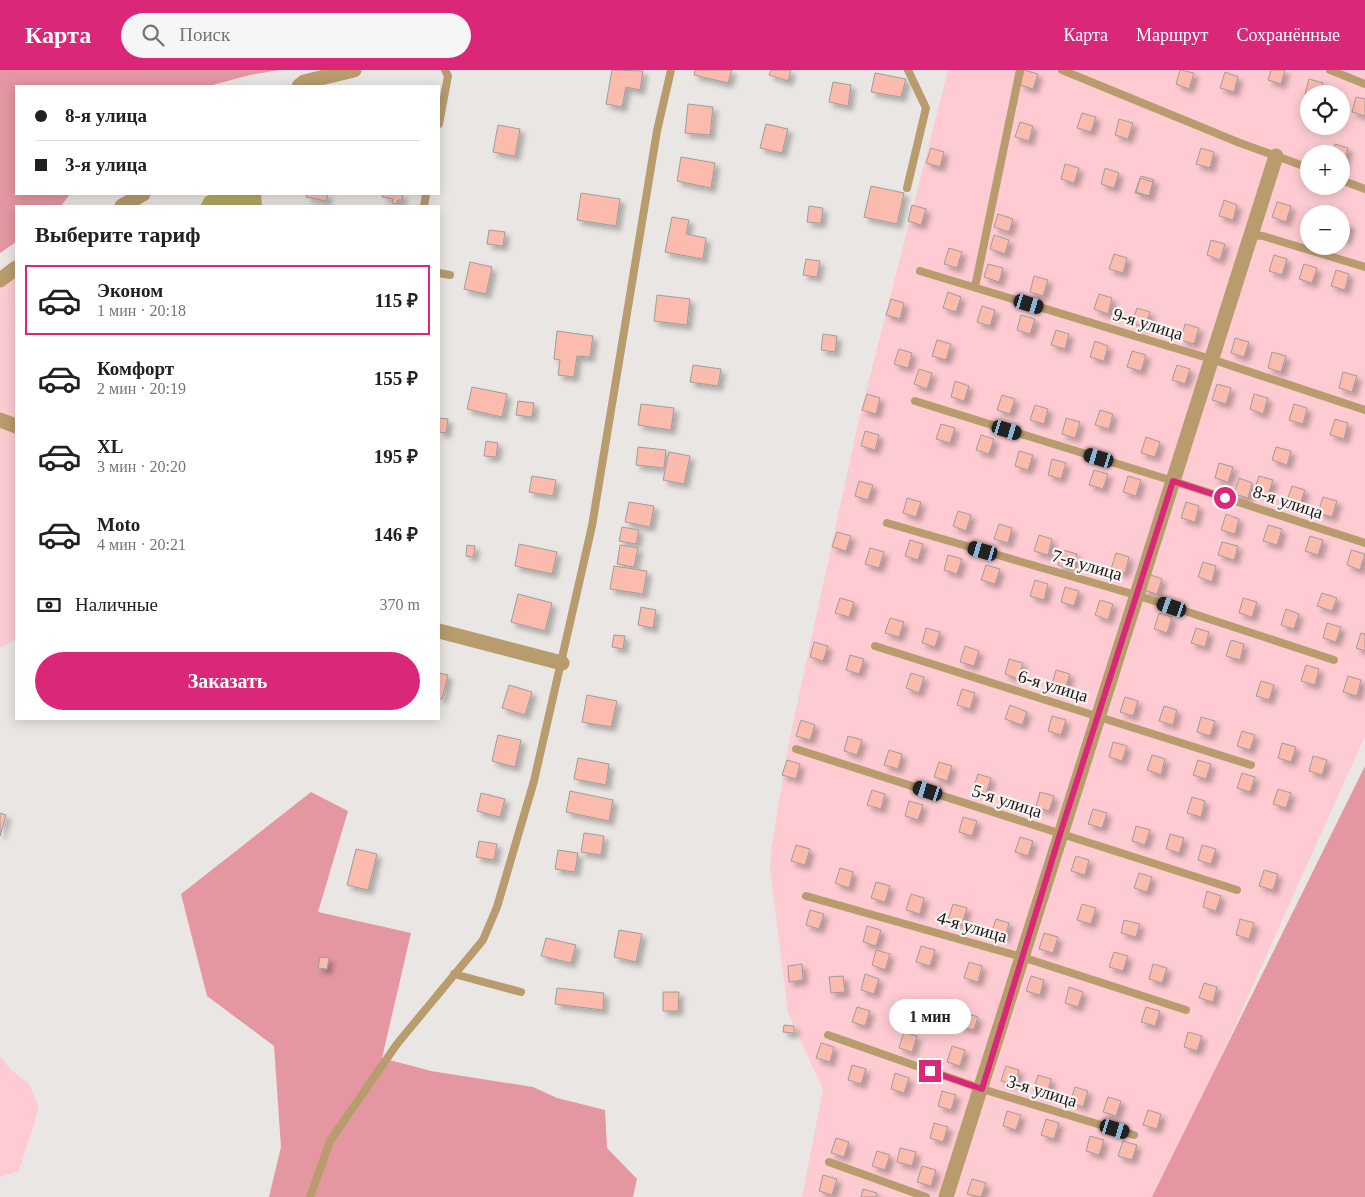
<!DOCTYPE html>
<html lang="ru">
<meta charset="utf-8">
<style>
:root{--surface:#fff;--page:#f6f6f6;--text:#202124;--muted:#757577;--line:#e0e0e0;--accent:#db2777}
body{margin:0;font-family:Georgia,serif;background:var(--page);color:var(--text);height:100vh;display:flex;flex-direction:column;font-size:19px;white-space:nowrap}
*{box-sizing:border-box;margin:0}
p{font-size:16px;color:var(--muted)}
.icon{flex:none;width:28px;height:28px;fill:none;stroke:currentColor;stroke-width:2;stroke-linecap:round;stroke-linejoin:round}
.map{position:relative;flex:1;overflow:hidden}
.details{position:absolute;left:15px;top:135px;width:425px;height:515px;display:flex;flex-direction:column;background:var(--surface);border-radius:0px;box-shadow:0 2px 12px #0003}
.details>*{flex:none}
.hud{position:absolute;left:15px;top:15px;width:425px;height:110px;border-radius:0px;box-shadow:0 2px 12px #0003;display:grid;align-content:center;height:110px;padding:0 20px;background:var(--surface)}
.controls{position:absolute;left:1300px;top:15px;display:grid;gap:10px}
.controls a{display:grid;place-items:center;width:50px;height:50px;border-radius:50%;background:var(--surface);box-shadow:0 2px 12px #0003;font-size:25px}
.end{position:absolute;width:22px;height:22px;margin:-11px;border:6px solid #db2777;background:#fff;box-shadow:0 0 0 2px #fff}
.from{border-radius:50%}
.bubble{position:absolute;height:35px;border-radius:18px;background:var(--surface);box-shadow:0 2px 12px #0003;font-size:16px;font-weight:600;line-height:35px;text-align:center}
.car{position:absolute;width:15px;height:30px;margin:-15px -8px;border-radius:6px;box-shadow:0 0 4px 1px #0007;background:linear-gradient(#222 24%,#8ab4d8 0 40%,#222 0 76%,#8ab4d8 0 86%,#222 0)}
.hud b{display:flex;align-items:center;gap:18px;height:48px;font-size:19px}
.hud b+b{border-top:1px solid var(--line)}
.hud i{width:12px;height:12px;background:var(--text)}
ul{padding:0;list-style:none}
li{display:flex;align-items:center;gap:15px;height:70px;margin:0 10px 8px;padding:0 10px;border:2px solid transparent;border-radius:0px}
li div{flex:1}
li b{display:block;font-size:19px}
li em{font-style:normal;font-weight:600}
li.active{border-color:var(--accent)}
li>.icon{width:45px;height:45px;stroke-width:1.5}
h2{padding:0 20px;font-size:22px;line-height:60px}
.pay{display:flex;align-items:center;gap:12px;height:55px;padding:0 20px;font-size:19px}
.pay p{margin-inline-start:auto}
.primary-button{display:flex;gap:10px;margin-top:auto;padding:10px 20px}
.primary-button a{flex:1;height:58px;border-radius:30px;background:var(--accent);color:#fff;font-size:20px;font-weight:600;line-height:58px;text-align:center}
header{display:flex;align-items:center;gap:30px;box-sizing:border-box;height:70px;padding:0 25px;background:var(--accent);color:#fff}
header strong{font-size:24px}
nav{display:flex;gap:28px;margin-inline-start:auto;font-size:18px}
.search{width:350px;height:45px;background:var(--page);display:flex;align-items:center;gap:12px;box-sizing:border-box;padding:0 18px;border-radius:28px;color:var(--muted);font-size:19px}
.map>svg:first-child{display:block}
.green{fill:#fdcbd1;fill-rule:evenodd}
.forest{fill:#e496a1}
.water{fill:#b3aa61}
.building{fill:#fbbbad;stroke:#a09c9b;filter:url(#shadow)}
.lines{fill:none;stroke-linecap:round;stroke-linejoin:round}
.service{stroke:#b89c6e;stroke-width:8}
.minor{stroke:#b89c6e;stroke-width:15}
.route{stroke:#db2777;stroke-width:6}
.labels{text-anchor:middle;stroke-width:4.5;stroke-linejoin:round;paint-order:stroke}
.street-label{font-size:18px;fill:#191817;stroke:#f8f4f1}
</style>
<header>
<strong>Карта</strong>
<div class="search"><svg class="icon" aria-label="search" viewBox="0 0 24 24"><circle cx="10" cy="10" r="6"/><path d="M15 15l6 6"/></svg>Поиск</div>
<nav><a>Карта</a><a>Маршрут</a><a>Сохранённые</a></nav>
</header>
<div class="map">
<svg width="1365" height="1127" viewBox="0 0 1365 1127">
<defs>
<filter id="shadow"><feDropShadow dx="4.5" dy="4.5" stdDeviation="2.5" flood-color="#0004"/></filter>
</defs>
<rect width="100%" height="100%" fill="#eae6e4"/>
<path class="green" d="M948,0H1365V666L1158,1127H802L823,1019L788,943L770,799L771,780L790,667L859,349ZM1309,24H1341V56H1309ZM1309,84H1341V116H1309ZM1309,144H1341V176H1309Z
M16,206V569L0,578V219Z
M0,986L11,1000L29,1014L39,1038L19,1101L0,1107Z"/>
<path class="forest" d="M0,0H279L250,5L209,16H16V124H70L61,136H16V172L0,183Z
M1365,696V1127H1152Z
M311,722L348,741L318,842L411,863L382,988L431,1001L533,1017L557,1028L605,1040L607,1078L637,1109L633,1127H269L281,1077L274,976L207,926L181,824Z"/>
<path class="water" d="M211,124H261L262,136H200L205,127Z"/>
<path class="building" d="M612,0L643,1L640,20L626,17L622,37L606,34Z
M695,0H732L728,13L694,5Z
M771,0H791L788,11L769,5Z
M1024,0L1038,4L1033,19L1020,15Z
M1180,0L1194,3L1189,19L1176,14Z
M1271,0H1285L1281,14L1268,10Z
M1225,2L1238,7L1234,22L1220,18Z
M875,3L906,9L901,27L871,22Z
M1309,9L1323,13L1320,24H1305Z
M833,12L851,15L848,36L829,32Z
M1356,27L1365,29V46L1352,42Z
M688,34L713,37L710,65L685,63Z
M1082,43L1096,47L1091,62L1077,58Z
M1119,49L1133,53L1128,69L1115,65Z
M1020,52L1033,56L1029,71L1015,67Z
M766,54L788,59L782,83L760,78Z
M498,55L520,59L515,86L493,82Z
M1335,74L1348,78L1344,93H1341V84H1332Z
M931,78L944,82L940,97L926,93Z
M1201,78L1214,82L1210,98L1196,94Z
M681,87L715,93L711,118L677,111Z
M1065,94L1079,98L1074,113L1061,109Z
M1105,98L1119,103L1114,118L1101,114Z
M1141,106L1154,110L1149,126L1136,122Z
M1140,108L1153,112L1149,127L1135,123Z
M871,116L904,123L897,154L864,147Z
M581,123L620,129L616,156L577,150Z
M307,124H328L326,131L306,127Z
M383,124H403L402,130H398L397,134L392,133L393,129L382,127Z
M1224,130L1237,135L1233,150L1219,146Z
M1277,132L1291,136L1286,152L1272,147Z
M912,135L926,139L921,155L908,151Z
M809,136L823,138L821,153L807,152Z
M998,144L1013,149L1009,162L994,157Z
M672,147L689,150L686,164L706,168L703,189L665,182Z
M1341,152L1350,155L1345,170L1341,169Z
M489,160L505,162L503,176L487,174Z
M994,165L1009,170L1005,184L990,179Z
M1211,170L1225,174L1220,190L1207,185Z
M949,178L962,182L957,198L944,194Z
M1114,184L1127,188L1123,203L1109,199Z
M1274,185L1287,189L1282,205L1269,201Z
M806,189L820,191L817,207L803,205Z
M470,192L492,197L486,224L464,219Z
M988,194L1003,198L999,212L984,207Z
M1304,194L1317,198L1312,213L1299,209Z
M1336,200L1349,204L1345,220L1331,216Z
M1034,206L1048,210L1043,226L1030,222Z
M948,222L961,227L956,242L943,238Z
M1099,224L1112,228L1108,244L1094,239Z
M657,225L690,229L687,255L654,251Z
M891,229L904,233L900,249L886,245Z
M982,236L995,240L990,256L977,252Z
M1137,238L1150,242L1145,257L1132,253Z
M1021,245L1035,249L1030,264L1017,260Z
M1185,254L1199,258L1194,274L1181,270Z
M1056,260L1069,264L1065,279L1051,275Z
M557,261L593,266L590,287L577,286L574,307L558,305L560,290L554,289Z
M823,264L837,266L835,282L821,280Z
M1235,268L1249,272L1244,287L1231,283Z
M937,270L951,274L946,290L932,286Z
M1095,271L1108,276L1104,291L1090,287Z
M899,279L912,283L908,298L894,294Z
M1132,281L1146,285L1141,301L1127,297Z
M1272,282L1286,286L1281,302L1268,298Z
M693,295L721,299L718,316L690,312Z
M1177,295L1190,299L1185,314L1172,310Z
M919,299L932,303L927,319L914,314Z
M1343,302L1357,306L1352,322L1339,318Z
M955,311L969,316L964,331L951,327Z
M1217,314L1231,318L1226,334L1212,330Z
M472,317L507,324L502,347L467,339Z
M867,324L880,328L876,344L862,340Z
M1254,324L1268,328L1263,344L1250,339Z
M1002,325L1015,329L1010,344L997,340Z
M518,331L534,333L532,347L516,345Z
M641,334L674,338L671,360L638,355Z
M1294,334L1307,338L1303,354L1289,350Z
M1035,335L1048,339L1044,354L1030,350Z
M1100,340L1113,344L1109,359L1095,355Z
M439,348L448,349L446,363L439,362Z
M1066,348L1080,352L1075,368L1062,364Z
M1335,349L1348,353L1344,369L1330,365Z
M941,354L955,358L950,373L936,369Z
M865,361L879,365L875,380L861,376Z
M981,365L994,369L989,384L976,380Z
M1146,367L1160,372L1155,387L1141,383Z
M486,371L498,373L496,387L484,386Z
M638,377L666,380L664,398L636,395Z
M1276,377L1291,381L1287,395L1272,390Z
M1019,381L1033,385L1028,400L1015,396Z
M669,382L690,386L684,414L663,410Z
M1052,389L1066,393L1061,409L1048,405Z
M1219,393L1233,397L1228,412L1215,408Z
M1094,400L1108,404L1103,419L1089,415Z
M532,406L556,410L553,426L529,422Z
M1128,406L1141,410L1136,426L1123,422Z
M1259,406L1273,410L1268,425L1254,421Z
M1239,408L1252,413L1248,428L1234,424Z
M859,411L873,415L868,430L855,426Z
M1292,416L1305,420L1300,435L1287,431Z
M1323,427L1337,431L1332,447L1318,443Z
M907,428L921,432L916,447L903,443Z
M629,432L654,436L650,457L625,452Z
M1186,432L1199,436L1195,452L1181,448Z
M958,441L971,445L966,461L953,456Z
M1226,444L1239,449L1235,464L1221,460Z
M999,454L1012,458L1008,473L994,469Z
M1268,455L1282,459L1277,475L1263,471Z
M622,457L639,460L636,474L619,471Z
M837,462L851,466L846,481L832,477Z
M1039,465L1052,469L1048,485L1034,481Z
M1310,466L1323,470L1318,485L1305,481Z
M910,470L923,474L918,490L905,486Z
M1222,472L1238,476L1234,490L1218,485Z
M519,474L557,482L552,504L515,496Z
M467,475L475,476L473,487L466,486Z
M620,475L638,478L634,497L617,494Z
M870,478L884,482L879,498L865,494Z
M1063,480L1077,484L1072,499L1058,495Z
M1351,480L1365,484L1360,500L1347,495Z
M1116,483L1129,487L1125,503L1111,499Z
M948,485L962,489L957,504L944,500Z
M1203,492L1216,496L1212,512L1198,507Z
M986,495L1000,499L995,514L981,510Z
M614,496L647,501L643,524L610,519Z
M1148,504L1162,509L1157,524L1143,520Z
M1035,510L1048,514L1044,530L1030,526Z
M1065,517L1079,521L1074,536L1061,532Z
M1322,523L1337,528L1332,541L1317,536Z
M518,524L552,533L545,561L511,552Z
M840,528L854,532L849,547L835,543Z
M1243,528L1257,532L1252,547L1239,543Z
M1100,530L1113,534L1108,550L1095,545Z
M641,537L656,540L653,558L638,555Z
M1286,539L1299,544L1294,559L1281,555Z
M1159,543L1172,547L1167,563L1154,559Z
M890,548L904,552L899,567L885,563Z
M1327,553L1341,557L1336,572L1323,568Z
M926,558L940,562L935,577L922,573Z
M1196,558L1209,562L1205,577L1191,573Z
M1361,563L1365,564V581L1356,578Z
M614,565L625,566L623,579L612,577Z
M1231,570L1244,574L1240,590L1226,586Z
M814,572L828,576L823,591L810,587Z
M965,576L979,581L974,596L960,592Z
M850,585L864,589L859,604L846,600Z
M1009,589L1023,593L1018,609L1005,604Z
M1306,595L1319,599L1315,615L1301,611Z
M1056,600L1070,604L1065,619L1052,615Z
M439,603L448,605L442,629H439Z
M911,603L924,607L919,623L906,618Z
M1348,606L1361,610L1357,626L1343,622Z
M1261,611L1274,615L1269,630L1256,626Z
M509,615L532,622L525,645L502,638Z
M962,619L975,623L970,639L957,635Z
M587,625L617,631L611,657L582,652Z
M1125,627L1138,631L1133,646L1120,642Z
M1010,635L1027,642L1022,655L1005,649Z
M1164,636L1177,640L1173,655L1159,651Z
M1052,646L1066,650L1061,665L1048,661Z
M1201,647L1215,651L1210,666L1197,662Z
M801,650L815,655L810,670L796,666Z
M1242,661L1255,665L1250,680L1237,676Z
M498,665L521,670L515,697L492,691Z
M848,666L862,670L857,685L844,681Z
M1113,672L1127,676L1122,691L1109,687Z
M1282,673L1296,677L1291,692L1278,688Z
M889,680L902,684L898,699L884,695Z
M1152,685L1165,689L1161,705L1147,700Z
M1313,686L1327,690L1322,705L1309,701Z
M578,688L609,694L606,715L574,709Z
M787,690L800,694L796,709L782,705Z
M1198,690L1211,694L1206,709L1193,705Z
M939,692L952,696L947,711L934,707Z
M1242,703L1255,707L1250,722L1237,718Z
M978,704L991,708L986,723L973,719Z
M1278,719L1291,723L1286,738L1273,734Z
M872,720L885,724L881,739L867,735Z
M570,721L613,730L609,751L566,742Z
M1040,722L1054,726L1049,741L1036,737Z
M481,723L505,729L500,747L477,741Z
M1192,727L1205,731L1201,747L1187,743Z
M909,731L923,735L918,750L905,746Z
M1093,739L1107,743L1102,758L1088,754Z
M0,743L6,745L0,766Z
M963,747L977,751L972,766L959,762Z
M1136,756L1150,760L1145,775L1132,771Z
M584,763L604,766L601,785L581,782Z
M1170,764L1184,768L1179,783L1166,779Z
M1020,767L1033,771L1028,786L1015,782Z
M479,771L497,774L494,790L476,787Z
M796,775L810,779L805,795L791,791Z
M1202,775L1216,779L1211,794L1198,790Z
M356,779L377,784L368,820L347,815Z
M558,780L578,783L575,802L555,799Z
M1076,786L1089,790L1085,805L1071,801Z
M840,798L853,802L849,818L835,813Z
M1264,800L1278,804L1273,820L1259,816Z
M1139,803L1152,807L1147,822L1134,818Z
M876,812L890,816L885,832L871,828Z
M1207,821L1221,826L1216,841L1203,837Z
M911,824L924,828L920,844L906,840Z
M953,834L967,838L962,854L948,850Z
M1082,834L1096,838L1091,854L1077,850Z
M810,840L824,844L819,859L806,855Z
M996,849L1009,853L1005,868L991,864Z
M1240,849L1254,853L1249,869L1236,865Z
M1124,850L1140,854L1136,867L1121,863Z
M867,856L881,860L876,876L863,872Z
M619,860L642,864L636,892L614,887Z
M1044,863L1058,867L1053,883L1039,879Z
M546,868L576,875L571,893L541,886Z
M921,876L935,880L930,896L916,892Z
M876,880L890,884L885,900L872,895Z
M1114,882L1128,886L1123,901L1109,897Z
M320,887L329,888L327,899L318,898Z
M969,892L982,896L978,912L964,908Z
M802,894L803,910L789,912L788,896Z
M1153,894L1167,898L1162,913L1149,909Z
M865,904L879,909L874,924L861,920Z
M843,906L845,922L831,923L829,907Z
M1031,906L1044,910L1040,925L1026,921Z
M1204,913L1217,917L1213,932L1199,928Z
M1069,917L1083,922L1078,937L1065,933Z
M557,918L604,923L603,940L555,934Z
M663,922H679L678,941H663Z
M857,937L870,941L865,956L852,952Z
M1146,937L1160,941L1155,956L1141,952Z
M963,942L978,947L974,960L959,956Z
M784,955L794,956V963L783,962Z
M904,962L917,966L912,982L899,978Z
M1188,962L1202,966L1197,981L1184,977Z
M821,973L834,977L830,992L816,988Z
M952,976L965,980L960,996L947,992Z
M852,995L866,999L861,1014L848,1010Z
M1006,996L1019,1000L1015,1015L1001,1011Z
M895,1003L909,1008L904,1023L891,1019Z
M1038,1005L1051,1009L1047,1025L1033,1021Z
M1075,1017L1088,1021L1083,1037L1070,1032Z
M942,1021L956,1025L951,1040L938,1036Z
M1108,1027L1121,1031L1116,1046L1103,1042Z
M1148,1040L1161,1044L1157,1059L1143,1055Z
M1007,1041L1021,1045L1016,1060L1003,1056Z
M1046,1049L1059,1053L1054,1069L1041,1065Z
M934,1053L948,1057L943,1072L930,1068Z
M1090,1066L1104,1070L1099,1085L1086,1081Z
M836,1068L849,1072L844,1087L831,1083Z
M1123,1071L1137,1075L1132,1090L1118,1086Z
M900,1078L916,1082L912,1096L897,1092Z
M877,1081L890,1085L885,1100L872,1096Z
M922,1096L936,1100L931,1116L917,1112Z
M823,1105L837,1109L832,1125L819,1121Z
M972,1109L986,1113L981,1127L967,1124Z
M863,1119L877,1123L876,1127H861Z"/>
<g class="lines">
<path class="service" d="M1062,0L1240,73L1309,98
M1330,0L1365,14
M439,54L448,6L445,0
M1341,110L1365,119
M907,118L926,38L908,0
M424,136L426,124
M1251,165L1263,166L1365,197
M920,201L1211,289L1365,340
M439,203L450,205
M975,217L1020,0
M915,331L1173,411L1365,473
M887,453L1136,525L1334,590
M875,576L1251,695
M796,679L1237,820
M806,826L1022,887L1186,940
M454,904L521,922
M828,965L982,1019L1134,1065
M829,1092L926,1127
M310,1127L330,1071L397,974L483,870L497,837L534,711L592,456L657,61L671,0"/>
<path class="minor" d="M299,16L304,12L354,0
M122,136L143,124
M0,210L16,198
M0,350L16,356
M439,561L562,593
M946,1127L1276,86"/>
</g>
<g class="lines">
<path class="route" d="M930,1001L982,1019L1060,764L1173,411L1225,428"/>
</g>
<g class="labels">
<g class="street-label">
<text transform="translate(1148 254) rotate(17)" y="6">9-я улица</text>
<text transform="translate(1288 432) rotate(18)" y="6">8-я улица</text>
<text transform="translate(1087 495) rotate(16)" y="6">7-я улица</text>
<text transform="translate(1053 616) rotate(17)" y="6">6-я улица</text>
<text transform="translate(1007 731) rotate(18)" y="6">5-я улица</text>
<text transform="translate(972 857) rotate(16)" y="6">4-я улица</text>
<text transform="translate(1042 1021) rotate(17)" y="6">3-я улица</text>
</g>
</g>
</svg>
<div class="controls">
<a><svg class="icon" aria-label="locate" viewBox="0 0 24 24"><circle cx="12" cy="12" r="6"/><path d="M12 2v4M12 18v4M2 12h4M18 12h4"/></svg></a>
<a>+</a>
<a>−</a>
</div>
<i class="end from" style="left:1225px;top:428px"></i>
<i class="end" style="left:930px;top:1001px"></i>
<div class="bubble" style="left:889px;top:929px;width:82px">1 мин</div>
<i class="car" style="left:1029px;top:234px;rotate:107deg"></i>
<i class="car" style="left:1007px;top:360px;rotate:107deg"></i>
<i class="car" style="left:1099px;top:388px;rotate:287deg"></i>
<i class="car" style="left:983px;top:481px;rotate:286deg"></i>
<i class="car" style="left:1172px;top:537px;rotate:289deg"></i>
<i class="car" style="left:928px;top:721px;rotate:288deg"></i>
<i class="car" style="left:1115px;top:1059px;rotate:107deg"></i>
<div class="hud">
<b><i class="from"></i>8-я улица</b>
<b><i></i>3-я улица</b>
</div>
<section class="details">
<h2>Выберите тариф</h2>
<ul>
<li class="active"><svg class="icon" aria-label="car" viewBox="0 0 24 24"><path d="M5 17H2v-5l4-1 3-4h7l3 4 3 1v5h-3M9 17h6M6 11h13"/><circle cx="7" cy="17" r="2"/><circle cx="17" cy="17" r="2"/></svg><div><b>Эконом</b><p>1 мин · 20:18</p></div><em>115 ₽</em></li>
<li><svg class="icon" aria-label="car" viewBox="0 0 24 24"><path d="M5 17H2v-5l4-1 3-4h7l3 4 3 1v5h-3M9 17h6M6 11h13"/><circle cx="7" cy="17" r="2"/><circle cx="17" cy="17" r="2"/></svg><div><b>Комфорт</b><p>2 мин · 20:19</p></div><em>155 ₽</em></li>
<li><svg class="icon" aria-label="car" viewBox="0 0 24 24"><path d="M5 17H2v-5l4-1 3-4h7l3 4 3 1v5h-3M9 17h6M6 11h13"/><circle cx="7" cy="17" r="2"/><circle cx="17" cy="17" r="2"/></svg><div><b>XL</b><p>3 мин · 20:20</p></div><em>195 ₽</em></li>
<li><svg class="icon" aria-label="car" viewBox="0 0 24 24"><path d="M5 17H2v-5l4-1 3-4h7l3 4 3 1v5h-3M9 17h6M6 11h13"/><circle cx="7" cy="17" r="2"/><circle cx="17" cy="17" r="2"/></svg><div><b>Moto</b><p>4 мин · 20:21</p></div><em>146 ₽</em></li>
</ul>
<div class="pay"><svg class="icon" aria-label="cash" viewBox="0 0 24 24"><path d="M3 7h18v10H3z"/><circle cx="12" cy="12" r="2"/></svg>Наличные<p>370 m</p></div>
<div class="primary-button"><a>Заказать</a></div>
</section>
</div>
